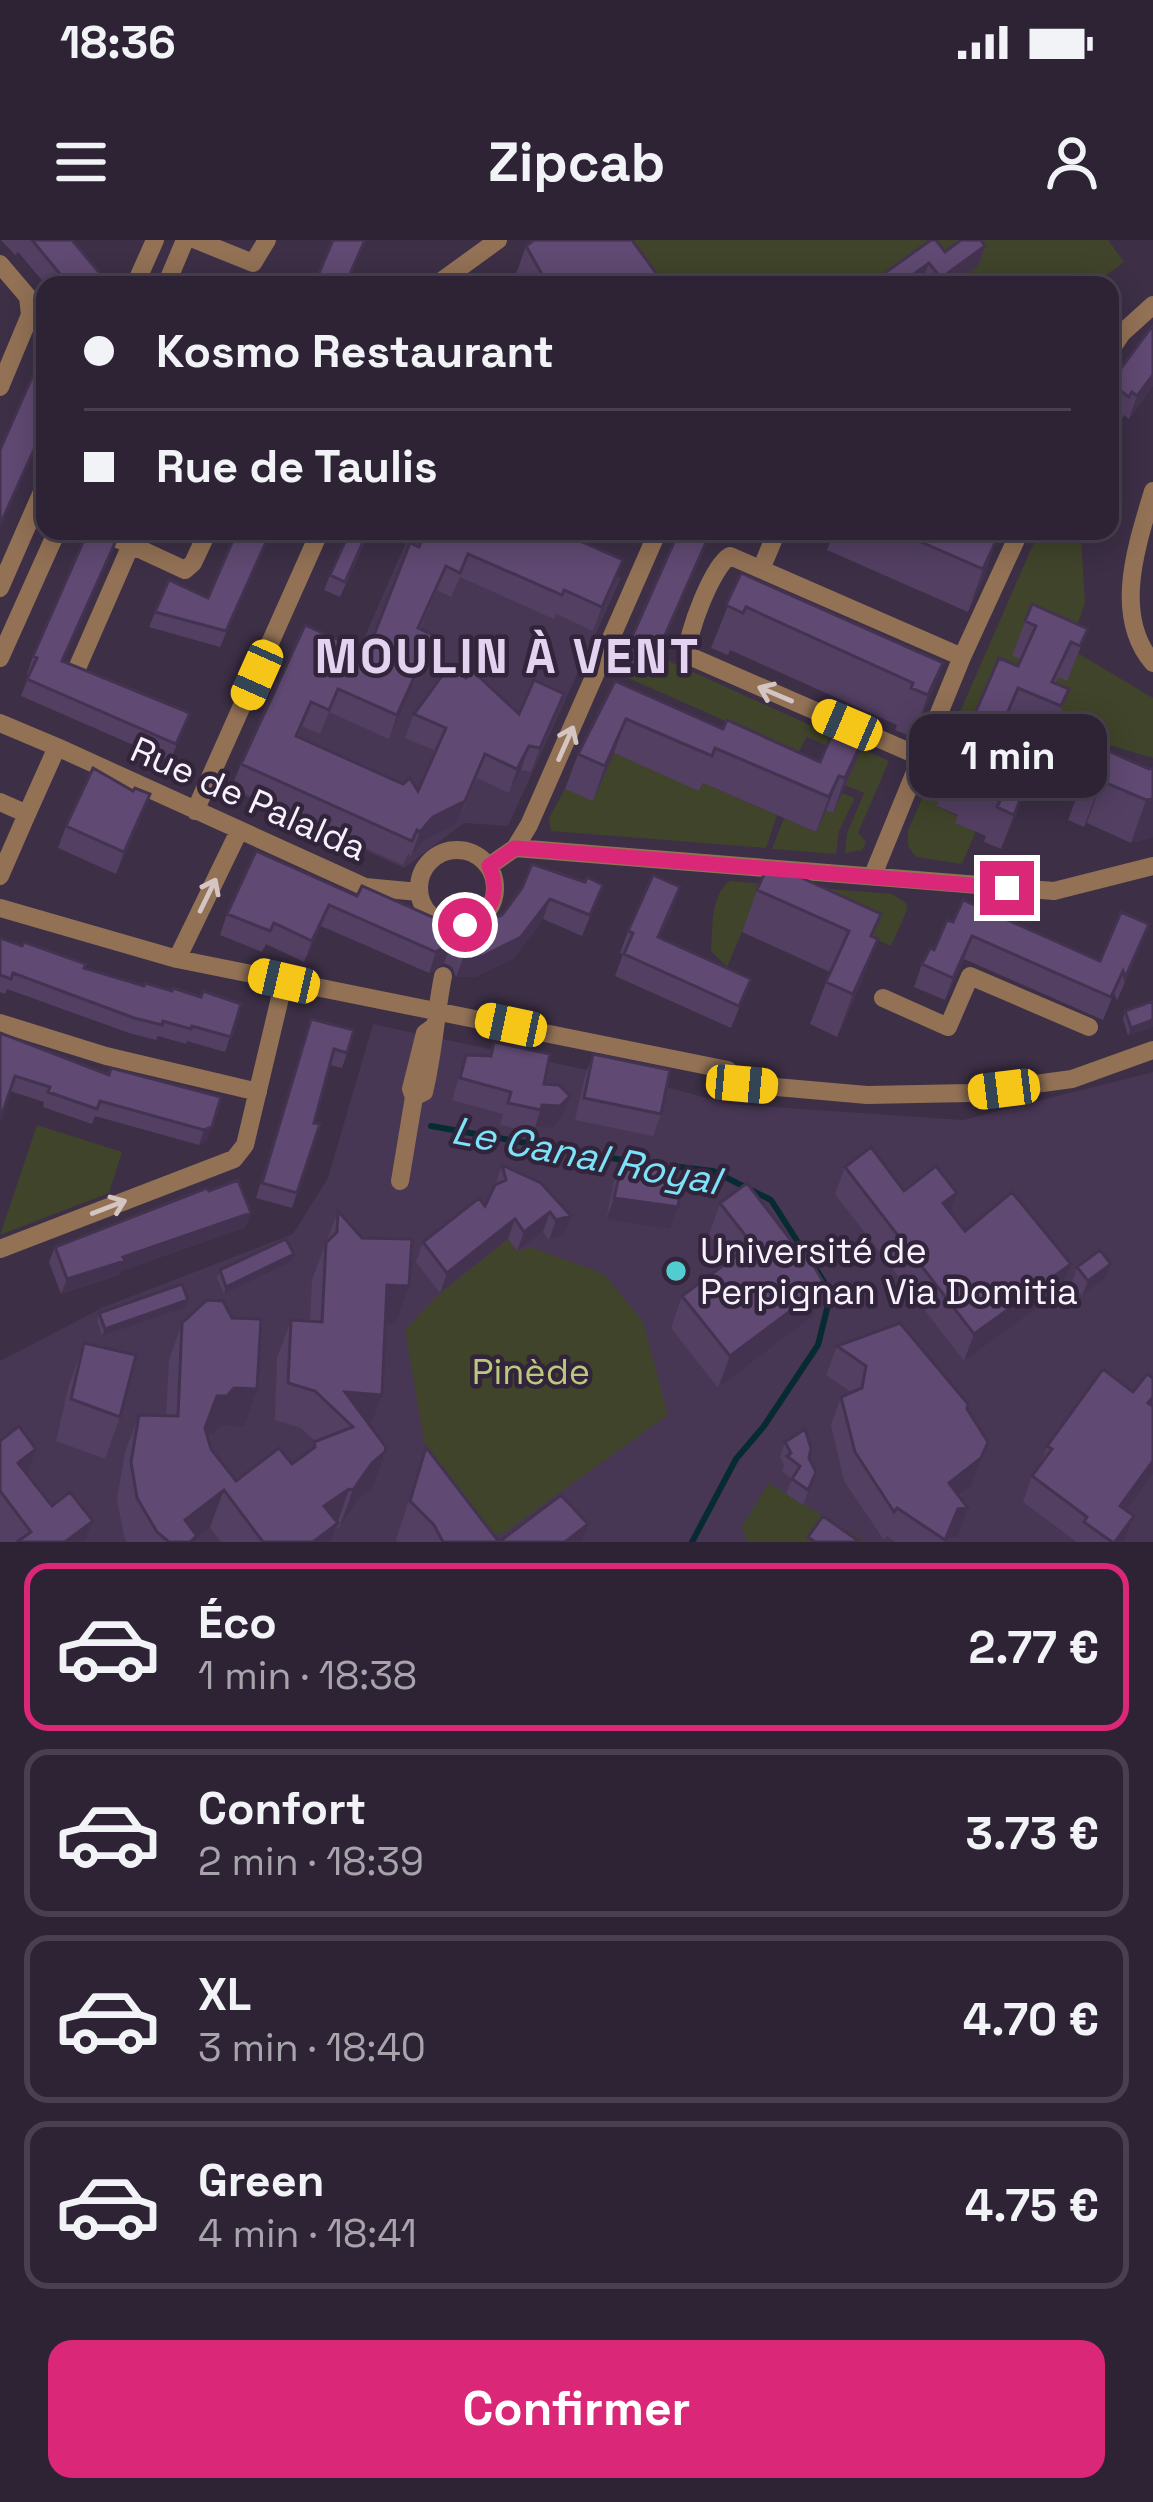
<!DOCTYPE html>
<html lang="fr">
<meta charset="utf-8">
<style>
:root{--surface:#2d2334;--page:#352b3c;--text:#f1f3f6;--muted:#a7a4ac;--line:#48404f;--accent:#db2777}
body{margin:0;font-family:"Space Grotesk",sans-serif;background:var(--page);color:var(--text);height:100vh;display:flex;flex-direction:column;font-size:45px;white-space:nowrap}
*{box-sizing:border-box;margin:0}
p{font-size:39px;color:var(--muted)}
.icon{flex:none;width:66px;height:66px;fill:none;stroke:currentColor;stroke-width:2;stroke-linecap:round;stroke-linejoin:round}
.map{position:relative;height:1302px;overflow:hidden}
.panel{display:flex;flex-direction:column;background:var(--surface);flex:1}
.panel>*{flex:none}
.hud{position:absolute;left:36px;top:36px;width:1083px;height:264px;border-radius:24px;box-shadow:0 6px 30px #0003,0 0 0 3px var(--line);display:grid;align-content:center;height:264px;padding:0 48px;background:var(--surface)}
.end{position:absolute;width:54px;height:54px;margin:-27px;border:15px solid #db2777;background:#fff;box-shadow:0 0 0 6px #fff}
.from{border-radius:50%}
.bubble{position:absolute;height:84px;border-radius:24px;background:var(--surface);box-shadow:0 6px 30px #0003,0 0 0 3px var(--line);font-size:39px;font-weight:700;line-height:84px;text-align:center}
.car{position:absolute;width:36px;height:72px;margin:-36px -18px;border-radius:15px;box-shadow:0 0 9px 3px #0007;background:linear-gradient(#f5c518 24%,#345 0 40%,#f5c518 0 76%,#345 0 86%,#f5c518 0)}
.hud b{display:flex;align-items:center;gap:42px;height:114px;font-size:45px}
.hud b+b{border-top:3px solid var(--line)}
.hud i{width:30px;height:30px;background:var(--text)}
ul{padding:21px 0 0;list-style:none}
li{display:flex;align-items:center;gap:36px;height:168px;margin:0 24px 18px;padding:0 24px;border:6px solid var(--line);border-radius:24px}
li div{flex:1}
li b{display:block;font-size:45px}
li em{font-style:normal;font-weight:700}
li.selected{border-color:var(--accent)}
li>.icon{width:108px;height:108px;stroke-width:1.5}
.button{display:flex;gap:24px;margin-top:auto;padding:24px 48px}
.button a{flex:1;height:138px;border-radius:24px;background:var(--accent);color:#fff;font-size:48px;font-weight:700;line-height:138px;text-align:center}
.status{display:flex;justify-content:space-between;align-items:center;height:84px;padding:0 60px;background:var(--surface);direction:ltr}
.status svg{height:33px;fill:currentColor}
header{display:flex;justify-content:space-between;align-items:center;height:156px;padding:0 48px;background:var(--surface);font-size:54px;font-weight:700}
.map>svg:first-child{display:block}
.built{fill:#483754}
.green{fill:#40442a}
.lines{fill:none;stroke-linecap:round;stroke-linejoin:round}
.stream{stroke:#072b32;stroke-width:6}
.street{stroke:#927155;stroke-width:18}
.wall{fill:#533f62}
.shaded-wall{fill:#433350}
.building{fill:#604972;stroke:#433350;stroke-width:3}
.oneway{stroke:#d4c5c3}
.route{stroke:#db2777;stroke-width:15}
.poi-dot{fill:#52cdcf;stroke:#32253b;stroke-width:4.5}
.labels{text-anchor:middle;stroke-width:9;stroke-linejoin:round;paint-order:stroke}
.street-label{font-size:36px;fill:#f8f2fe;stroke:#32253b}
.poi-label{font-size:36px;fill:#f8f2fe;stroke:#32253b;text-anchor:start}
.park-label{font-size:36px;fill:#bcc97d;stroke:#32253b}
.water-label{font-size:39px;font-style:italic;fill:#7de3f9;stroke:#32253b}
.district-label{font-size:48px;font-weight:bold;letter-spacing:3px;fill:#e3d3f0;stroke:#32253b}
</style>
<div class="status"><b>18:36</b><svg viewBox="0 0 49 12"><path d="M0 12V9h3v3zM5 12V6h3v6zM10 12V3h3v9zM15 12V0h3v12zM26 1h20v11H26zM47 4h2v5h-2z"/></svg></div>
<header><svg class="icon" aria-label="menu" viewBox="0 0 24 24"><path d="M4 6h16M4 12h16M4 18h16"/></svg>Zipcab<svg class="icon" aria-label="person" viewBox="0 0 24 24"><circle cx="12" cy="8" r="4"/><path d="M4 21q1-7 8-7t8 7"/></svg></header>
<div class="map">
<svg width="1153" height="1302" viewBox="0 0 1153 1302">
<rect width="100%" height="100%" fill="#3c2f46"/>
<path class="built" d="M411,291H513L621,338L508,586L464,583L404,628L230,549L276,441L334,467Z
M373,784L670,848L729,864L963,880L1153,832V1302H0V1121L104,1067L293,994L328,938Z"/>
<path class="green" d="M618,0H1108L1124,22L1093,45H990L987,42L982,45H652Z
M1039,291H1085L1081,299L1085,363L1069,408L1153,458V518L1062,491L1068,474L1020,454L938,567L958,576L956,583L976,591L962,624L916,617L908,606V591Z
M662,418L889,521L858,593L866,602L862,610L845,613L847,593L864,553L845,545L857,519L807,497L798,513L617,433L622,421L654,435Z
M614,513L700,550L703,543L777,575L766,608L551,591L549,578L565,549L593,560Z
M842,553L855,558L839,591L836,614L772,609L784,578L816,592L826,571L833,573Z
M730,641L892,654L906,663L907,670L891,706L789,661L753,666L727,727L711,711C713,688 710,655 730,641Z
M37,885L122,912L109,953L0,995Z
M507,998L517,1011L531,1007L604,1034L643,1082L668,1175L502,1294L482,1295L428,1224L405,1090L440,1053Z
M769,1243L866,1302H747L742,1286Z"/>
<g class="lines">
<path class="stream" d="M431,886L628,921
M671,926L713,931L771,960L803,1010
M692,1302L736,1219L764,1186L818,1105L831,1053L814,1026"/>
<path class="street" d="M196,0L253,23L267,0
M0,24L28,57L30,75L0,147
M135,45L155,0
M166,45L185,0
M436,45L498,0
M1110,111L1122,93L1153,65
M1153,251C1137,305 1112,375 1153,423
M118,299L185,330L193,323L208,291
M762,327L777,291
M0,348L45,245
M0,418L57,291
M78,426L137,291
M0,483L57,507L27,574L0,562
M57,507L365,647L419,652
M921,517L687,415C686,395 713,325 730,316L962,417
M195,571L320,291
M515,608L529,585L658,291
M419 648a38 38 0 1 1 76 0a38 38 0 1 1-76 0Z
M489,626L515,608L1054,651L1153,626
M873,635L962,417L1020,291
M0,636L27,574
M0,668L177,719L728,830L742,844L867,855L970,853L1072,839L1153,810
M177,719L239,591
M883,758L948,787L970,736L1089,787
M0,783L106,816L258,852
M414,857L424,852C434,811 435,777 443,736
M400,941L414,857L411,849L425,793L432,788
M0,1009L234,919L245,905L284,741"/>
</g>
<path class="wall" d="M1,0H72L108,45H46L18,12L15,15Z
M526,6L651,45H522L516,34Z
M985,6L978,26L951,45H924L922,42L868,45L945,12Z
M1110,143L1153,146L1129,179L1124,175L1121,180L1110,172Z
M272,291L220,407L149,387L155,372L208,358Z
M370,291L340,357L324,350L330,335Z
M426,291L614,344L593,391L556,374L554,379L460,337L451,357L437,350L420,389L433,395L389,499L329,472L320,494L302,486L297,497L418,551L436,511L405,498L414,474H519L564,454L531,532L521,530L509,553L477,538L456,585L424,601L411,616L408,614L403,625L232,548L241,524L367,413Z
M679,291H712L663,400L668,403L654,435L622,421Z
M834,291H965L978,297L997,299L982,341L968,372L827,310Z
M112,311L63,422L190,473L170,521L21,456L29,435L27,434L33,416Z
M741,333L943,423L913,497L895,490L897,485L730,410L728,415L711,408Z
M1025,381L1088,389L1067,441L1058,437L1055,443L1069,449L1049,501L1005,483L988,524L1028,541L1001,609L984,602L986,596L955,583L958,575L937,566L950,531L1018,426L1021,419L1012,416Z
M615,441L723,489L820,522L870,484L857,519L833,573L826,571L816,592L703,543L699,551L614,513L593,561L565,549L578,514Z
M1149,529L1153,597L1131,603L1087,583L1084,587L1068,580L1084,538Z
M142,576L116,634L58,608L66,586Z
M585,642L603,645L582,696L543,679L514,718L475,737H456L452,727L444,723L429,733L321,686L304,722L266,704L262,712L220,695L227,674L357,656L455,687L475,686Z
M757,650L881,674L873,696L862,741L837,797L810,784L830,732L742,692Z
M672,670L659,698L751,739L731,788L615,736L623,714L620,713L628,691Z
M947,680L1100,721L1149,684L1117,761L1114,753L1103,780L964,719L945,760L914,747L922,724L934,710Z
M0,698L84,728L144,746L241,764L225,812L187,801L186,804L158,796L156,800L129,793L7,749L5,754L0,752Z
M1153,761L1128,796L1123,779L1125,771Z
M311,779L347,813L342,828L330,825L314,883L320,884L292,968L256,958Z
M0,793L109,835L221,857L206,902L199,905L95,876L92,884L43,867L44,862L10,851Z
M494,802L544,844L562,878L553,888L535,887L533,892L500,885L503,874L452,860L466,815L489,816Z
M593,814L661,874L653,896L575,880L585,836Z
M623,919L674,940L678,967L670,989L606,980L614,942Z
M502,925L541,943L564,995L549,1000L543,992L517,1011L508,999L440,1053L416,1022L423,1002L485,966L495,946Z
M845,927L904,951L957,953L950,972L965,991L1071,1024L1061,1051L964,1121L835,954Z
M209,951L246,987L121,1031L119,1035L61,1054L49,1022L55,1007Z
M720,963L813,1076L718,1148L671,1088L682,1056L730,1021L709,995Z
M338,971L409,1046L396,1084L385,1083L371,1186L372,1249L358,1260L339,1288L337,1286L331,1302H221L210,1287L197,1298L195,1302H127L124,1296L117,1259L125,1212L139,1175L166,1176L169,1120L182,1083L244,1187L221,1185L213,1194L207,1193L211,1209L236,1241L292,1224L312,1210L315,1201L301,1188L275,1180L277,1118L291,1080L310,1081L312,1040Z
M294,1014L291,1022L224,1054L217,1038L220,1030Z
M1077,1027L1105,1039L1082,1056L1072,1042Z
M188,1060L185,1068L102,1096L97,1080L99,1073Z
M84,1103L120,1177L105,1219L56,1201L69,1145Z
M837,1106L967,1169L970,1247L959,1256L968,1268L958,1297L948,1298L946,1302H895L887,1296L884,1300L844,1241L831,1185L841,1157L851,1152L826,1135Z
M0,1201L36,1209L27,1234L52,1266L93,1281L85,1302H0Z
M785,1202L809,1218L816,1232L803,1265L786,1254L792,1239L782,1231L784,1225L780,1217Z
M1047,1206L1134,1276L1124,1302H1077L1023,1262L1032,1236L1040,1226Z
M426,1207L499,1302H582H398L396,1300Z"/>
<path class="shaded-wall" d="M985,6L978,26L951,45H938L941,38Z
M929,23L922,42L919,45H899Z
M656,33L651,45H640V43Z
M1153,135V146L1129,179L1137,156Z
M45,185V188L0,289V285Z
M119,294L112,311L56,438L62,421Z
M997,299L982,341L968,372L983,329Z
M623,320L614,344L593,391L602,367Z
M433,395L424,418L389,499L397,475Z
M943,423L927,465L913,497L928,455Z
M1018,448L1005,483L973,558L986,523Z
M564,454L555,477L531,532L540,508Z
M626,479L614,513L593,561L605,526Z
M870,484L857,519L833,573L845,538Z
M529,506L521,530L509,553L517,529Z
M485,514L456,585L424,601L411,616L420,592Z
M839,536L826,571L816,592L829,557Z
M1028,541L1016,576L1001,609L1014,575Z
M1102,541L1087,583L1084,587L1099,545Z
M150,554L142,576L116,634L124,612Z
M1153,559V597L1131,603L1146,560Z
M550,659L543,679L514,718L475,737H456L464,716Z
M329,665L321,686L304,722L312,701Z
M972,696L964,719L945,760L953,738Z
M878,699L862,741L837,797L853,754Z
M452,702L444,723L429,733L436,712Z
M1153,780V787L1128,796L1131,788Z
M570,856L562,878L553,888L535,887L542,865Z
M212,887L206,902L199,905L204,890Z
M957,953L947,980L943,963Z
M614,958L678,967L670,989L606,980Z
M550,972L543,992L517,1011L524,992Z
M251,973L246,987L121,1031L119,1035L61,1054L67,1039Z
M571,976L564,995L549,1000L556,980Z
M515,979L508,999L440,1053L447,1033Z
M294,1014L291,1022L224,1054L226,1047Z
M1071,1024L1061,1051L964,1121L974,1094Z
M1111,1024L1105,1039L1082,1056L1088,1041Z
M387,1045L409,1046L396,1084L373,1083Z
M825,1045L813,1076L718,1148L730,1116Z
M188,1060L185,1068L102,1096L105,1089Z
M234,1148L257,1149L244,1187L221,1185L213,1194L203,1193L217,1156Z
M345,1152L382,1155L368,1192L353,1187Z
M988,1202L970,1247L938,1271L949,1243Z
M36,1209L22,1250L18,1223Z
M385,1212L372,1249L358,1260L339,1288L353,1250L372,1223Z
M1153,1221V1233L1111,1291L1120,1266Z
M349,1249L331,1302H313L324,1266Z
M224,1250L210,1287L197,1298L195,1302H177L185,1280Z
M968,1268L958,1297L948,1298L944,1302L958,1269Z
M1134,1276L1124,1302H1115Z
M93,1281L85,1302H65Z
M588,1284L582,1302H565Z"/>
<path class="building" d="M32,0H72L108,43L107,45H69Z
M333,0H365L345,45H314Z
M534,0H632L656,33L640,43L642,45H554L553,43L548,45L526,6Z
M931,0H936L945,12L961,0H981L985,6L941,38L929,23L899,45H868Z
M1153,85V135L1137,156L1132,152L1129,157L1110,143Z
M45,108V185L0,285V210Z
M88,291H115L119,294L62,421L190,473L176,504L27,439L37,418L33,416Z
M237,291H271L226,391L155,372L169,340L208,358Z
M350,291H368L345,342L330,335Z
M426,291H557L623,320L602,367L564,350L562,355L468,314L460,333L446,326L418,388L433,395L397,475L338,449L329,470L311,462L296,496L403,544L410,538L418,551L446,488L414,474L449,426L466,438L473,431L519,474L534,440L564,454L540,508L529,506L517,529L485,514L465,561L433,577L420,592L417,590L412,601L241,524L305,385L367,413L410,303L419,307Z
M679,291H711L663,400L668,403L660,420L628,406Z
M896,291H965L978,297L980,291L997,299L983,329Z
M741,333L943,423L928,455L911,448L913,443L746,367L743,373L726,365Z
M1032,364L1088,389L1080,406L1071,402L1052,442L1069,449L1061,466L1018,448L986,523L1028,541L1014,575L997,567L1000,561L968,548L971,541L950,531L999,418L1018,426L1036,386L1025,381Z
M615,441L723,489L727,480L820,522L842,471L870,484L845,538L839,536L829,557L715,508L712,516L626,479L605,526L578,514Z
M1099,507L1149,529L1153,528V559L1146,560L1102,541L1099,545L1084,538Z
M93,528L133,551L135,548L150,554L124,612L66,586Z
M256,611L357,656L362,646L455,687L475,686L502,675L522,648L532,624L585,642L587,637L603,645L590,675L550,659L521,697L483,716H464L460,706L452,702L436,712L329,665L312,701L274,683L270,691L227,674Z
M769,623L881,674L871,696L878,699L853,754L826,742L849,691L757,650Z
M653,635L680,647L658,697L751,739L739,766L624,714L633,693L628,691Z
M963,660L1100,721L1121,672L1149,684L1125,738L1123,731L1111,757L972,696L953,738L922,724L930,708L934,710L947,680L953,682Z
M0,698L22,706L24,702L86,724L84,728L144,746L145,743L172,751L173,748L201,757L203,751L241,764L231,797L192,786L191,789L163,781L162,785L134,778L13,733L11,739L0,735Z
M1153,761V780L1131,788L1125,771Z
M311,779L354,790L347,813L334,809L314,883L320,884L297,953L262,943Z
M0,793L109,835L111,828L221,857L212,887L204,890L100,861L97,869L48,852L50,847L15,836L0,880Z
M494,802L550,814L544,844L559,845L570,856L560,866L542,865L541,870L508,863L511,852L460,838L466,815L491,816Z
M593,814L670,830L661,874L584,858Z
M871,907L904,951L936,926L957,953L943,963L965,991L1012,952L1071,1024L974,1094L845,927Z
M623,919L676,924L674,940L682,942L678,967L614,958Z
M502,925L541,943L571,976L556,980L550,972L524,992L515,979L447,1033L423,1002L479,958L485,966L495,945L506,940Z
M238,940L251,973L123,1017L125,1021L67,1039L55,1007L207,948L209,951Z
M747,943L796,1007L801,1004L825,1045L730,1116L682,1056L752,1004L720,963Z
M338,971L362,998L412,999L409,1046L387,1045L382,1155L345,1152L386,1207L385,1212L372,1223L353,1250L349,1249L324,1266L338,1283L313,1302H263L224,1250L185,1280L197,1296L190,1302H169L157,1292L137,1258L131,1222L139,1175L178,1176L182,1083L207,1060L223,1061L232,1078L261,1079L257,1149L234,1148L227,1156H217L205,1188L211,1209L236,1241L279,1208L292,1224L315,1207L314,1202L353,1187L315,1151L288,1143L291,1080L322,1082L326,1003L337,992Z
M286,999L294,1014L226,1047L220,1030Z
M1100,1010L1111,1024L1088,1041L1077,1027Z
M182,1044L188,1060L105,1089L99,1073Z
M900,1083L968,1164L967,1169L988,1202L981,1218L949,1243L968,1268L958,1269L945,1300L897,1268L894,1272L855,1212L841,1157L862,1148L866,1126L837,1106Z
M84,1103L136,1115L120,1177L71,1159Z
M1103,1129L1133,1152L1147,1134L1153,1138V1157L1148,1163L1153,1166V1221L1120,1266L1134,1276L1115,1302H1112L1084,1282L1087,1277L1032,1236L1052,1209L1047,1206Z
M19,1186L36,1209L18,1223L52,1266L70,1252L93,1281L65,1302H17L31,1292L0,1251V1201Z
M805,1189L811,1208L809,1218L816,1232L808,1250L792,1239L800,1226L787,1216L791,1213L785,1202Z
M426,1207L499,1302L561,1255L588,1284L565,1302H443L434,1285L410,1261Z
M823,1276L860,1302H815L808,1297Z"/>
<defs><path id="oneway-shaft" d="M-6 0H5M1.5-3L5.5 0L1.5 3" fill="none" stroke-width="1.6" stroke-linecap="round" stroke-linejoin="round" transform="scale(3)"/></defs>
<g class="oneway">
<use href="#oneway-shaft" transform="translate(775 454) rotate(-157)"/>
<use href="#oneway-shaft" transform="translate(566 503) rotate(-66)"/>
<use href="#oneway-shaft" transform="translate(208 655) rotate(-64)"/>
<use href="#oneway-shaft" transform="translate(109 967) rotate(-21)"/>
</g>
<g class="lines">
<path class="route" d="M465,685C492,675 501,652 489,626L515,608L1007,648"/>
</g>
<circle class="poi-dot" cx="676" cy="1031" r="12"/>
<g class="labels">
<g class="street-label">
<text transform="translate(249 558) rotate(24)" y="13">Rue de Palalda</text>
</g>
<g class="poi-label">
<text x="700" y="1023">Université de<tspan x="700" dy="41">Perpignan Via Domitia</tspan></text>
</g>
<g class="park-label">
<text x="531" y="1144">Pinède</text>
</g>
<g class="water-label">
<text transform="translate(586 915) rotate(11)" y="14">Le Canal Royal</text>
</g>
<g class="district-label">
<text x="508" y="433">MOULIN À VENT</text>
</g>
</g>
</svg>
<i class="end from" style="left:465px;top:685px"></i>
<i class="end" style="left:1007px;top:648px"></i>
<div class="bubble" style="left:909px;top:474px;width:198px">1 min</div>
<i class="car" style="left:257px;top:435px;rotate:204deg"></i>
<i class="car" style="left:847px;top:485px;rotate:293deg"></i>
<i class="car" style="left:284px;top:741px;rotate:283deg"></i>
<i class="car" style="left:511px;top:785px;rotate:282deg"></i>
<i class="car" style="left:742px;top:844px;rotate:95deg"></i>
<i class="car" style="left:1004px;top:849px;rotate:263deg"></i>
<div class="hud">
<b><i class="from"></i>Kosmo Restaurant</b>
<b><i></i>Rue de Taulis</b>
</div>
</div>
<section class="panel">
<ul>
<li class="selected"><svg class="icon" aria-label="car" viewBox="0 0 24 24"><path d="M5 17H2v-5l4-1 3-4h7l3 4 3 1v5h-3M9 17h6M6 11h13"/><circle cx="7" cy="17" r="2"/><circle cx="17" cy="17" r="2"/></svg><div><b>Éco</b><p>1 min · 18:38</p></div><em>2.77 €</em></li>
<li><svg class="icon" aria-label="car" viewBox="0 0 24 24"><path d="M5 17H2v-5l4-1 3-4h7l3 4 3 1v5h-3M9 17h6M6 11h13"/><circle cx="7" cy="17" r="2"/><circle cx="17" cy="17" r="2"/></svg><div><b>Confort</b><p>2 min · 18:39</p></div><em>3.73 €</em></li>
<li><svg class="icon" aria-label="car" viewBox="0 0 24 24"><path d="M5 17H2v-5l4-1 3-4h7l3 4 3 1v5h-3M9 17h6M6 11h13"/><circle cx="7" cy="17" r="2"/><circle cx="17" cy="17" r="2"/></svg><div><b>XL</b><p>3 min · 18:40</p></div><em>4.70 €</em></li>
<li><svg class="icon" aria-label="car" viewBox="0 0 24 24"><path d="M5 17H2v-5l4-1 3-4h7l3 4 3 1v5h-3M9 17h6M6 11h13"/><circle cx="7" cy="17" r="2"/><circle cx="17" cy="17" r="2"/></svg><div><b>Green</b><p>4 min · 18:41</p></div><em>4.75 €</em></li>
</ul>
<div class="button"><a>Confirmer</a></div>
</section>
